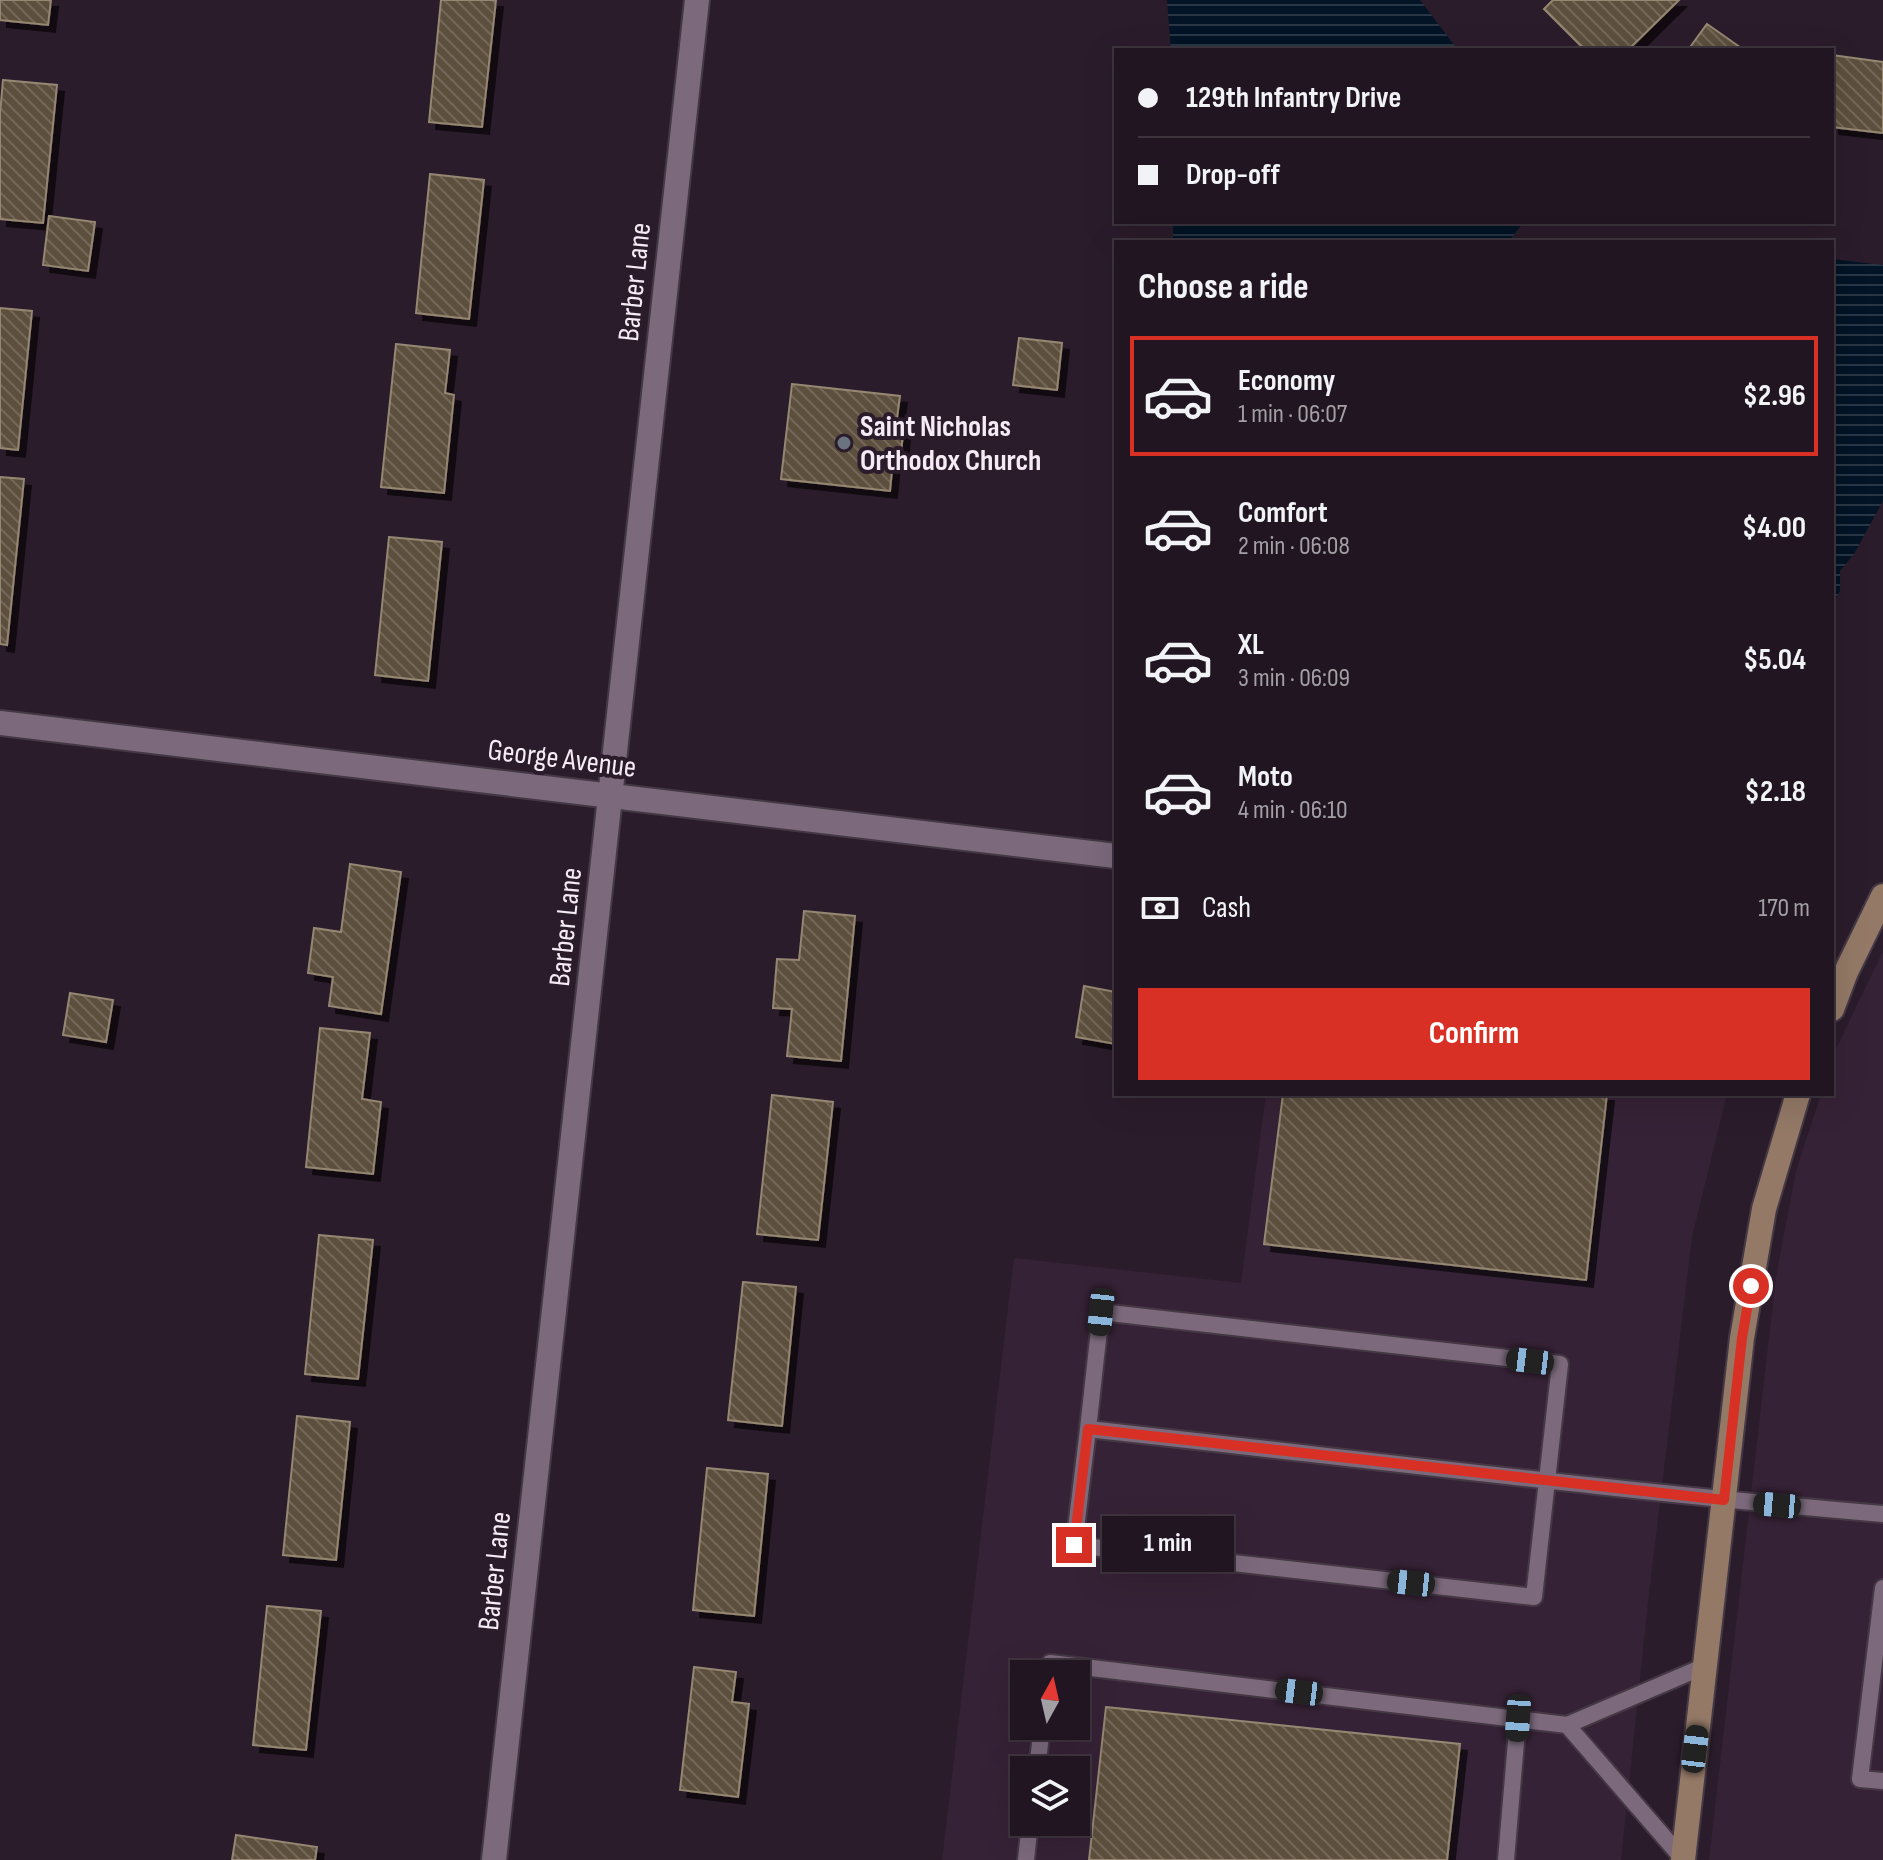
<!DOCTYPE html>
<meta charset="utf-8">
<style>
:root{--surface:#201520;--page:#281e29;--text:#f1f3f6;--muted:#a29fa5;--line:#3d343e;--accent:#d93025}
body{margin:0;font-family:"Sofia Sans Condensed",sans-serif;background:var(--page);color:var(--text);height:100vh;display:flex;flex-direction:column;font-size:30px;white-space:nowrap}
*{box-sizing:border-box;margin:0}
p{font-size:26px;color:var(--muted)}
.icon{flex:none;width:44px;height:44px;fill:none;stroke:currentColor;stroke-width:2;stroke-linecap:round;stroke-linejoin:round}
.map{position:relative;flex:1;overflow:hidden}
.panel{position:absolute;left:1114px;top:240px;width:720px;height:856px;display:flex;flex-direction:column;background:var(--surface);border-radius:0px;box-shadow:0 8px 32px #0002,0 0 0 2px var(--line)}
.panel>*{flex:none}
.guide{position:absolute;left:1114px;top:48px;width:720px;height:176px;border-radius:0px;box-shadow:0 8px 32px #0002,0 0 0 2px var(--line);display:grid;align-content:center;height:176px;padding:0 24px;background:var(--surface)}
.needle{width:52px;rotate:8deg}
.tools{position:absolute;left:1010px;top:1660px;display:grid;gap:16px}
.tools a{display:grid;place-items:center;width:80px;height:80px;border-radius:0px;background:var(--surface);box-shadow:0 8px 32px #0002,0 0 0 2px var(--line);font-size:40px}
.end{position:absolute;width:36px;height:36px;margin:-18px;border:10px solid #d93025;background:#fff;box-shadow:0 0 0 4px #fff}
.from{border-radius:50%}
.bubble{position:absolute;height:56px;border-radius:0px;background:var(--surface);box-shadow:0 8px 32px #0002,0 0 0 2px var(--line);font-size:26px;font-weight:700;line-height:56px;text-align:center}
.car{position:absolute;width:24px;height:48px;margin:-24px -12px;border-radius:10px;box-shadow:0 0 6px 2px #0007;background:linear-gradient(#222 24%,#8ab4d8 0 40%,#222 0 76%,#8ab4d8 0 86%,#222 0)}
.guide b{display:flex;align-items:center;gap:28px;height:76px;font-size:30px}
.guide b+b{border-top:2px solid var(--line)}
.guide i{width:20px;height:20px;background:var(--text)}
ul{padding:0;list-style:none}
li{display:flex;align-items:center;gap:24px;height:120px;margin:0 16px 12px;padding:0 8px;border:4px solid transparent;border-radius:0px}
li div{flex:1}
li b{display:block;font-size:30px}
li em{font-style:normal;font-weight:700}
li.selected{border-color:var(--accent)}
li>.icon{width:72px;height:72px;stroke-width:1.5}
h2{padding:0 24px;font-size:36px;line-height:96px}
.pay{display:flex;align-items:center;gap:20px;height:88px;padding:0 24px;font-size:30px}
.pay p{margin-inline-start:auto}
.button{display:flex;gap:16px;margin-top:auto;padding:16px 24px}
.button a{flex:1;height:92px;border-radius:0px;background:var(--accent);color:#fff;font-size:32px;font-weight:700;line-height:92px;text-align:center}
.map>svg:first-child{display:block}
.built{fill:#362236;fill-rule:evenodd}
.water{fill:url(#water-rules)}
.building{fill:url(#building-back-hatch);stroke:#958772;stroke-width:2;filter:url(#shadow)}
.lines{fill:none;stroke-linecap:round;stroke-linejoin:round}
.lane-casing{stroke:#453845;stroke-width:20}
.street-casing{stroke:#453845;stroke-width:28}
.secondary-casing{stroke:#453845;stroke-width:28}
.lane{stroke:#7c6a7c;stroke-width:16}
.street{stroke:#7c6a7c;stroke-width:24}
.secondary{stroke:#937966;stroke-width:24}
.route{stroke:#d93025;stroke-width:10}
.worship-dot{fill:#6b7280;stroke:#2b1c2b;stroke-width:3}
.labels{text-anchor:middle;stroke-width:8;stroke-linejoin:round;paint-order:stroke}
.street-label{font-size:30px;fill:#f5ebf5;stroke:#2b1c2b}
.poi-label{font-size:30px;font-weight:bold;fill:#f5ebf5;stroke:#2b1c2b;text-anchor:start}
</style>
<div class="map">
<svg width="1883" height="1860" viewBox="0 0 1883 1860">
<defs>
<pattern id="water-rules" width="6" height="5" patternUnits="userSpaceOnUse" patternTransform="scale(2)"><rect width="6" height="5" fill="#021425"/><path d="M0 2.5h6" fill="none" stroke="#283645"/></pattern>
<pattern id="building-back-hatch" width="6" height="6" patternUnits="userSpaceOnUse" patternTransform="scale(2)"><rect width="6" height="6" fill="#5c4f3c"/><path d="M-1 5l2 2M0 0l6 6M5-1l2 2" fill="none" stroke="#746859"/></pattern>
<filter id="shadow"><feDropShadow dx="7" dy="7" stdDeviation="0" flood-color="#0009"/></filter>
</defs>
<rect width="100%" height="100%" fill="#2b1c2b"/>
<path class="built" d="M1883,951V1860H1709L1776,1277L1796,1171L1821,1094H1832L1834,1053Z
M1266,1094H1727L1692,1237L1649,1593L1621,1860H942L1014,1258L1241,1283ZM1024,1674H1076V1726H1024ZM1024,1770H1076V1822H1024Z"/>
<path class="water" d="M1167,0H1420L1458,50H1171Z
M1173,222H1524L1508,242H1173Z
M1832,259L1883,265V501L1854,554L1840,571V591L1832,605Z"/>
<path class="building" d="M0,0H51L48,25L0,20Z
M441,0H496L482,127L429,122Z
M1553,0H1679L1628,50H1585L1544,9Z
M1707,24L1744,50H1688Z
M1832,55L1883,62V133L1832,127Z
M3,80L57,85L43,223L0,219V114Z
M430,174L484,180L469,319L416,313Z
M49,216L95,222L88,271L43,265Z
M0,308L32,311L18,450L0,448Z
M1019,338L1062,343L1057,390L1013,385Z
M396,344L450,350L445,393L454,395L444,493L381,487Z
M792,384L900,396L896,425L903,433L901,453L893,460L890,491L781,479Z
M0,477L24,479L7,645L0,644Z
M389,537L442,542L428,681L375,675Z
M350,864L401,872L381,1014L329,1006L333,977L308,973L314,928L341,932Z
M804,911L855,916L841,1061L787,1056L792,1009L773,1008L777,959L799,960Z
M1084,986L1116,992V1044L1076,1037Z
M70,993L113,1000L106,1042L63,1035Z
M320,1028L370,1033L362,1099L381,1102L373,1174L306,1167Z
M1283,1094H1607L1586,1280L1264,1244Z
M772,1095L833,1102L818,1240L757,1234Z
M319,1235L373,1240L358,1379L305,1374Z
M743,1282L796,1287L782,1426L728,1420Z
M297,1416L350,1422L336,1560L283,1555Z
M707,1468L768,1474L754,1616L693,1610Z
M267,1606L321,1611L306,1750L253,1745Z
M694,1667L736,1672L732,1702L749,1704L738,1797L680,1790Z
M1106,1707L1460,1744L1447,1860H1089Z
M236,1835L317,1847L315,1860H232Z"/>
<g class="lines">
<defs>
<path id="lane" d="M1088,1429L1101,1312L1560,1364L1534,1597L1074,1545L1088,1429C1353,1458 1617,1491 1883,1514
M1883,1588L1860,1779L1883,1781
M1049,1674L1050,1663L1567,1725L1705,1666
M1567,1725L1683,1859
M1037,1770L1042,1726
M1026,1860L1030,1822
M1506,1860L1518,1718"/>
<path id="street" d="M0,723L1116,856
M494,1860L697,0"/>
<path id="secondary" d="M1832,1009L1846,972L1883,896
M1683,1860L1742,1338L1764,1209L1798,1094"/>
</defs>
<use href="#lane" class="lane-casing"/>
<use href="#street" class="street-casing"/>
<use href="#secondary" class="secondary-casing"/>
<use href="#lane" class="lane"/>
<use href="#street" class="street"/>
<use href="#secondary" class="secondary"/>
</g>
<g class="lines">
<path class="route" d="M1074,1545L1088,1429L1724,1500L1742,1338L1751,1286"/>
</g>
<circle class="worship-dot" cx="844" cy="443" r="8"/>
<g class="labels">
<g class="street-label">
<text transform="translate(634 282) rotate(-84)" y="10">Barber Lane</text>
<text transform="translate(562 758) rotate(7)" y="10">George Avenue</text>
<text transform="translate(565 927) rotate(-84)" y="10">Barber Lane</text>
<text transform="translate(494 1571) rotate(-84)" y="10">Barber Lane</text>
</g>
<g class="poi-label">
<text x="860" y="436">Saint Nicholas<tspan x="860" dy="34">Orthodox Church</tspan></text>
</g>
</g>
</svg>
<div class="tools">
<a><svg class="needle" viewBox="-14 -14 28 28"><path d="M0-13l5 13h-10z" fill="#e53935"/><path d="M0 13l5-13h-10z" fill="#a29fa5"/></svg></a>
<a><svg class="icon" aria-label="layers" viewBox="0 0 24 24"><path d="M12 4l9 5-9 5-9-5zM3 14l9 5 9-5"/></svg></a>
</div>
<i class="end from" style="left:1751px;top:1286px"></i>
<i class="end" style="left:1074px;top:1545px"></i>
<div class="bubble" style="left:1102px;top:1516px;width:132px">1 min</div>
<i class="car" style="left:1101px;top:1312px;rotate:186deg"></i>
<i class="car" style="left:1530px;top:1361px;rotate:277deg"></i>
<i class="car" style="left:1777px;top:1505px;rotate:275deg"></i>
<i class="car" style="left:1411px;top:1583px;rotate:276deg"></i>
<i class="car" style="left:1299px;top:1692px;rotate:277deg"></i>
<i class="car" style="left:1518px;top:1718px;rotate:184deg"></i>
<i class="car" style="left:1695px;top:1749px;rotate:7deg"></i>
<div class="guide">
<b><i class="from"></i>129th Infantry Drive</b>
<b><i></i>Drop-off</b>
</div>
<section class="panel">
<h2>Choose a ride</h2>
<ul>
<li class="selected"><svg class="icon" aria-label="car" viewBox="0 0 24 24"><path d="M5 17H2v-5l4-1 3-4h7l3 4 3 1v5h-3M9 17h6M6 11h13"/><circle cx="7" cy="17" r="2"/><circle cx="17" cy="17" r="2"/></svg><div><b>Economy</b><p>1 min · 06:07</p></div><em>$2.96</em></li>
<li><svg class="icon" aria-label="car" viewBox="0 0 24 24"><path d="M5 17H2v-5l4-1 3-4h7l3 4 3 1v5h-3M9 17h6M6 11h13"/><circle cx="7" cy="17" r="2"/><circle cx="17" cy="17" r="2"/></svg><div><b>Comfort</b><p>2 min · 06:08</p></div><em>$4.00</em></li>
<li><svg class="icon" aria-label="car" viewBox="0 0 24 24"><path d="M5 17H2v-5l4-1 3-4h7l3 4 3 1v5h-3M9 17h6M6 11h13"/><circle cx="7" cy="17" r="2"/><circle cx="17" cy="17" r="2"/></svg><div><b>XL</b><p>3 min · 06:09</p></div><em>$5.04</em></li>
<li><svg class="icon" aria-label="car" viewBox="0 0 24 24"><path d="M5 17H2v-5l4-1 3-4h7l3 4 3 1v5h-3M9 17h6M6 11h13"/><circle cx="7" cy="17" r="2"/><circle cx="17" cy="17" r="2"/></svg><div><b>Moto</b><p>4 min · 06:10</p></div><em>$2.18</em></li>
</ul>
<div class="pay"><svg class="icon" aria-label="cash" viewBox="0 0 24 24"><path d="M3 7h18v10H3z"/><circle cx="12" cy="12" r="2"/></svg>Cash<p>170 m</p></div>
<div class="button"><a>Confirm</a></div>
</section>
</div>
